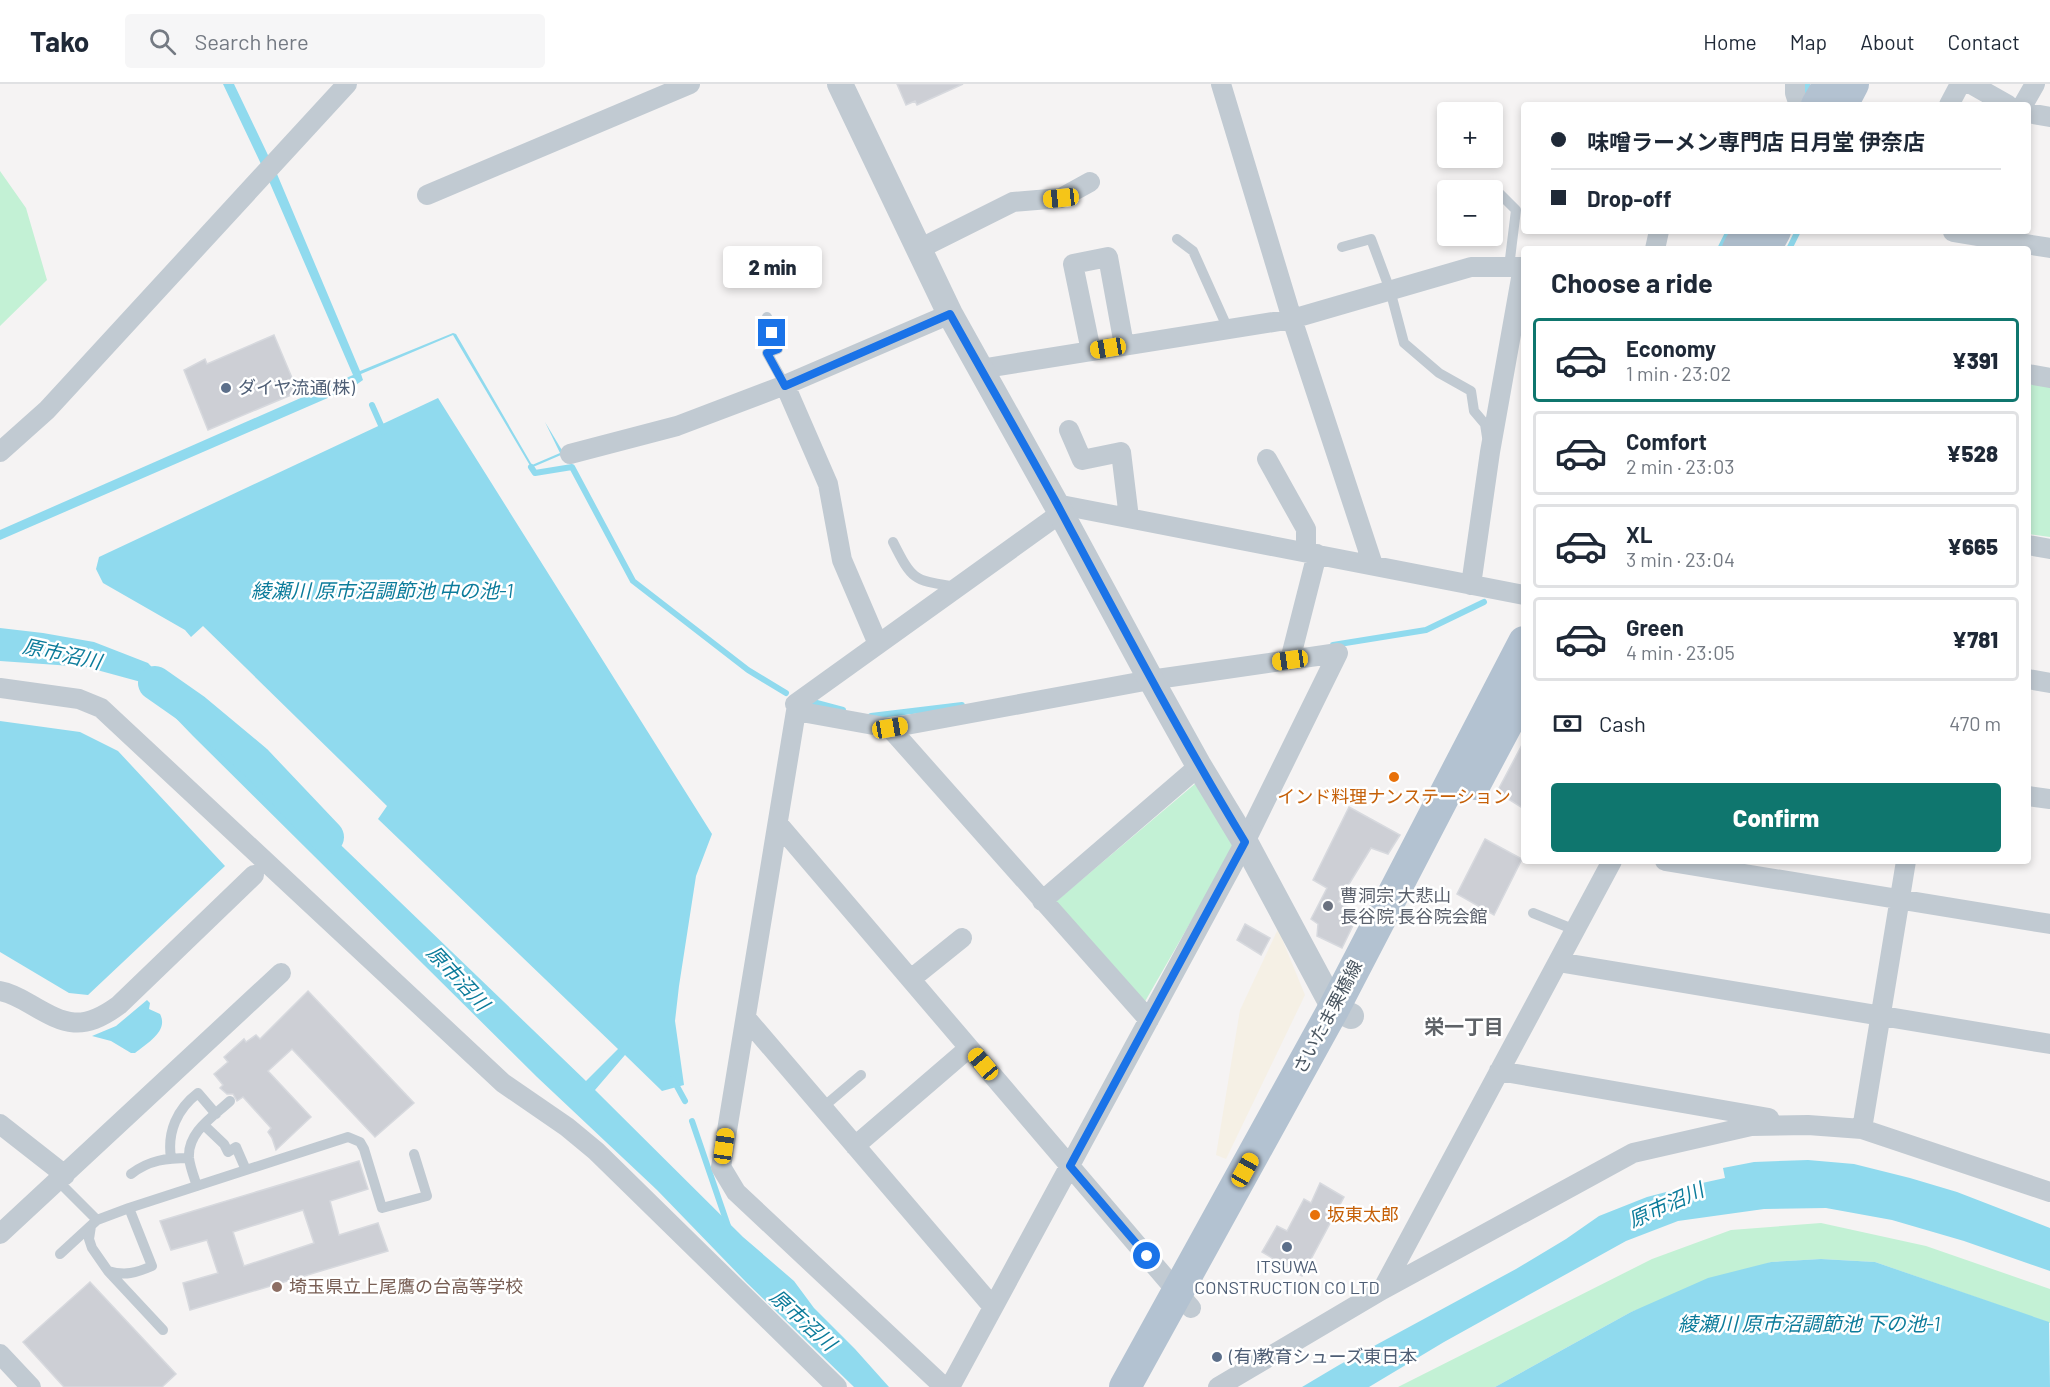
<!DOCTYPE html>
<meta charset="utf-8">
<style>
:root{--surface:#fff;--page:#f6f6f7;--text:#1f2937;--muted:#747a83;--line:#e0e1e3;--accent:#0f766e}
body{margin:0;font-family:Barlow,"Noto Sans JP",sans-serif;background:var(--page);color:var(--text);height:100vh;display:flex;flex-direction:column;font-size:22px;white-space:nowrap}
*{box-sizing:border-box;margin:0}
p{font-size:20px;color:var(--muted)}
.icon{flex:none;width:33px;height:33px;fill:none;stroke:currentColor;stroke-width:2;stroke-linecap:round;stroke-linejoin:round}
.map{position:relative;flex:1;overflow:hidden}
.side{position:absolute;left:1521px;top:162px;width:510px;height:618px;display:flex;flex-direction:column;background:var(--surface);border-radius:6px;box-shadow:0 3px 9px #0003}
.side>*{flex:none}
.banner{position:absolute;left:1521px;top:18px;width:510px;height:132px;border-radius:6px;box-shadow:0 3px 9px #0003;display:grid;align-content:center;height:132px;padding:0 30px;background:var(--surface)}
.controls{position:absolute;left:1437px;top:18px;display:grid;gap:12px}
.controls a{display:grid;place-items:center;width:66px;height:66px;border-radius:6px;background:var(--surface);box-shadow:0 3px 9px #0003;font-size:30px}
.end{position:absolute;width:27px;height:27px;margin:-14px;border:8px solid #1a73e8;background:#fff;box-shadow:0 0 0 3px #fff}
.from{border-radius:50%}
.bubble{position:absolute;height:42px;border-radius:6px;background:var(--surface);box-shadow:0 3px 9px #0003;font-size:20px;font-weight:800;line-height:42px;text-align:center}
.car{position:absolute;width:18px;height:36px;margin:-18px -9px;border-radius:8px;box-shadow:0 0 4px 2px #0007;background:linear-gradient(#f5c518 24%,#345 0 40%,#f5c518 0 76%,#345 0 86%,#f5c518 0)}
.banner b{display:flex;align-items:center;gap:21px;height:57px;font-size:22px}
.banner b+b{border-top:2px solid var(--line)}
.banner i{width:15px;height:15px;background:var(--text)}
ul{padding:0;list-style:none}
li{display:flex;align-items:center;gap:18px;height:84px;margin:0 12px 9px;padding:0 18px;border:3px solid var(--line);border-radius:6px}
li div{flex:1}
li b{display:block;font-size:22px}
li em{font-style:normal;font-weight:800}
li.active{border-color:var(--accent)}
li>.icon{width:54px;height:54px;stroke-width:1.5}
h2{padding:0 30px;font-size:27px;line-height:72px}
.pay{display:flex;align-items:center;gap:15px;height:66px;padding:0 30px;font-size:22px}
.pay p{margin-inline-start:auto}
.cta{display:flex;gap:12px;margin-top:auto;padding:12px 30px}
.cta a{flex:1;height:69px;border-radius:6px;background:var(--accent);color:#fff;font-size:24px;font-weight:800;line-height:69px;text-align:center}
header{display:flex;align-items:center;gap:36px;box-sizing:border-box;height:84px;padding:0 30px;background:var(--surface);border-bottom:2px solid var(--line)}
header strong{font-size:28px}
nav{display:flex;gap:33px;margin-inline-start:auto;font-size:21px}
.search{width:420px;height:54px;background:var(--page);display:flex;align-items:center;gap:15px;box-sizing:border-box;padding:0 21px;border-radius:6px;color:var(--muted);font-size:22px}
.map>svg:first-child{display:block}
.green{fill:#c3f1d5}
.sand{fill:#f5f0e5}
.water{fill:#90daee}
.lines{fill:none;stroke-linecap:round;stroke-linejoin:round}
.stream{stroke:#90daee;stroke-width:6}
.river{stroke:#90daee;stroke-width:34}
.building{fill:#cdcfd5;stroke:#d7d9de;stroke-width:1.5;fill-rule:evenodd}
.service{stroke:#c1cad2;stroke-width:10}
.minor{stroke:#c1cad2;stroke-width:20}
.tertiary{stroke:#c1cad2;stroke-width:26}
.primary{stroke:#b3c2d1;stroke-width:32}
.route{stroke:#1a73e8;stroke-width:8}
.service-dot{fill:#5c6f8a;stroke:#fff;stroke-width:2}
.food-dot{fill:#e8710a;stroke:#fff;stroke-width:2}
.worship-dot{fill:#6b7280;stroke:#fff;stroke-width:2}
.education-dot{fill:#8d6e63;stroke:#fff;stroke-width:2}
.labels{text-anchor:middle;stroke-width:5;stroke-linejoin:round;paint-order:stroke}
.service-label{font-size:18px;fill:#4e5e75;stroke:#fff;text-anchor:start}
.food-label{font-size:18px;fill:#c56008;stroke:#fff}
.worship-label{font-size:18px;fill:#5b616d;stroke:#fff;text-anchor:start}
.street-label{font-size:18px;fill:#4a5661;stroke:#fff}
.education-label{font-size:18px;fill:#785e54;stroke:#fff;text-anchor:start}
.water-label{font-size:20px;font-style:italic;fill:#0c7c9b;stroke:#fff}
.neighbourhood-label{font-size:20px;font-weight:bold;fill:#5f6368;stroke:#fff}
</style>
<header>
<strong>Tako</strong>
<div class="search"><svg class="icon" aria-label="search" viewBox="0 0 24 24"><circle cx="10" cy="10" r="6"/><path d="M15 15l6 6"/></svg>Search here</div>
<nav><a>Home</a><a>Map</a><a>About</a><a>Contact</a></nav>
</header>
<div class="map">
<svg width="2050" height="1303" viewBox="0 0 2050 1303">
<rect width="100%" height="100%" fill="#f5f3f3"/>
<path class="green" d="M0,87L26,124L47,196L0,242Z
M2028,300L2050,303V453L2028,450Z
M1196,699L1236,759L1143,921L1053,820Z
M1821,1139L1926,1162L2050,1205V1239L1875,1178L1821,1175L1771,1178L1631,1228L1495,1303H1398L1652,1175L1731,1146Z"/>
<path class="sand" d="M1278,845L1305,911L1226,1075L1216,1071L1240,926Z"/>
<path class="water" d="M223,0H234L277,90L360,287L453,249L456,250L532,381L560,369L545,338L563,368L561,371L533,383L536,389L535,390L453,251L361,290L363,296L353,303L0,456V446L353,291L269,97Z
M438,314L712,750L696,792L679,902L675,937L684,1001L662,1007L625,971L595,1006L743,1153L794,1197L814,1224L855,1265L889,1303H854L746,1198L657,1106L537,993L193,652L141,598L86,583L0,577V544L43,549L94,558L148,579L202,636L320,741L586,997L618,965L378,735L387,722L203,542L191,553L185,546L103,499L96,485L99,473Z
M0,637L80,648L118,667L225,782L88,911L69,909L0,868Z
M147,916L150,919L149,925L160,930C169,947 147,959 135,969H131L111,957L92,952L116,942Z
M1808,1076L1854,1080L1910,1094L1957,1108L2050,1144V1187L1964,1157L1892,1136L1826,1124L1764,1125L1678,1137L1626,1157L1444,1258L1369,1303H1302L1339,1281L1516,1185L1566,1155L1599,1132L1647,1113L1693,1101L1725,1094L1723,1084L1754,1078Z
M1821,1175L1875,1178L2049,1238L2050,1303H1495L1631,1228L1708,1194L1771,1178Z"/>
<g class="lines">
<path class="stream" d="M1804,14L1807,9V0
M1720,165L1729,147
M1789,165L1798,147
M372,321L384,348
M531,383L535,389L572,383L633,497L748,586L786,609
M1333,561L1426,546L1484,518
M813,618L843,626
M871,632L962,621
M673,995L685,1017
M692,1037L728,1142"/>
<path class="river" d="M155,599L195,627L255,677L327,753"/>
</g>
<path class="building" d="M897,0H963L917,21L915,17L906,21Z
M274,251L298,308L208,346L184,286L205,275L207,280Z
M1524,657V725L1497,708Z
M1349,723L1400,751L1388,770L1371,764L1338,818L1359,829L1342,864L1317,852L1318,840L1311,835L1327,804L1313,796Z
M1485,755L1522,775L1494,831L1457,810Z
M1245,840L1270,854L1261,871L1237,856Z
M308,907L414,1019L375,1053L292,965L268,987L311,1033L276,1066L272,1054L268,1048L271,1044L243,1013L237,1017L233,1010H227L220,1004L223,1001L214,990L228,978L224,973L244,955L246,958L256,951L260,955Z
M359,1077L368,1105L330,1117L339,1151L378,1139L388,1167L190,1226L183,1199L218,1189L207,1156L171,1166L160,1137ZM303,1126L314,1159L244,1182L233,1148Z
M1320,1099L1344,1113L1302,1192L1262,1168L1277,1142L1287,1147L1304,1115L1311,1119Z
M90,1198L176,1290L162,1303H64L23,1258Z"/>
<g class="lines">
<path class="service" d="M1498,108L1516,126L1509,183
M1177,155L1193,167L1228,245
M1342,163L1371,155L1390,206L1404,259L1439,289L1471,307L1474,327L1485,340L1487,353
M767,233L778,265L767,269L785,301
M893,458C913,498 914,496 957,503
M1533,829L1575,846
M822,1024L861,991
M204,1041L224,1060L228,1068L236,1063L246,1086
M171,1074C167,1048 177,1025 198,1009L216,1030
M131,1090C149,1076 167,1074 189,1074
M58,1097L97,1136L60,1170
M197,1102C194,1093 190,1083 189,1074C187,1048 214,1032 230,1017
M129,1124L348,1053L360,1058L364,1065L382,1124L427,1112L414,1070
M97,1136L129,1124L152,1182C136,1189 125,1192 108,1187
M91,1142L89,1155L92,1164L108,1187L163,1246"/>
<path class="minor" d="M1221,0L1292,235L1373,481
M1795,0V9L1799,21
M1971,0L2008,21
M1949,21L1960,0
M2023,21L2035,0
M2028,29L2050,33
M427,111L690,0
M1953,148L2050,164
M919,165L1013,118L1061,114L1090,98
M1655,165L1659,147
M1091,267L1073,180L1108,173L1124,261
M980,285L1292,235L1471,183H1524
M2028,290L2050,294
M785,301L828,400L842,476L878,560
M1069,346L1082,376L1121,368L1129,434
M0,368L47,326L347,0
M570,370L677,342L785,301L950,230
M1267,375L1306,445V468
M1056,420L1524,511
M2028,461L2050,465
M1471,501L1490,368L1523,183
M1290,576L1317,470
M2028,595L2050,599
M0,604L79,615L101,624L503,999L567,1043L596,1067L837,1303
M795,620L1061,429
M890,644L1149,936
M2028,712L2050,715
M779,741L1191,1224
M1665,777L2050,840
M1042,817L1199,682
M1558,878L2050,960
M911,895L962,854
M0,907C11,909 20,914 30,920C66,941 82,948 119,921L254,791
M746,934L993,1223
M1499,987L1769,1034
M0,1040L65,1091
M1862,1045L1906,777
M855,1062L969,964
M0,1150L281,889
M1382,1206L1612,777
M0,1270L31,1303
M944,1303L736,1108L721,1083L796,627L890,644L1150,596L1338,569L1245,758L950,1303
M1218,1303L1382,1206L1633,1069L1751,1042L1808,1041L1862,1045L2050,1108"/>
<path class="tertiary" d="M840,0L950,230L1056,420L1150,594L1199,682L1245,758L1334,924L1351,932"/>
<path class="primary" d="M1817,21L1829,0
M1842,21L1853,0
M1738,165L1748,147
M1765,165L1775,147
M1475,700L1524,608
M1125,1303L1334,924L1524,558"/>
</g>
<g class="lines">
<path class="route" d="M772,249L778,265L767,269L785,302L950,230C985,293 1022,356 1057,420C1118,534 1178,648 1245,758L1070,1082L1147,1172"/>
</g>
<g class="service-dot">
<circle cx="226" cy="304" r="6"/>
<circle cx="1287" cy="1163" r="6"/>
<circle cx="1217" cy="1273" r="6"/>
</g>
<g class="food-dot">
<circle cx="1394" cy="693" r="6"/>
<circle cx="1315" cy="1131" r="6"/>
</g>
<circle class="worship-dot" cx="1328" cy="822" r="6"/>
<circle class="education-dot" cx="277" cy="1203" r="6"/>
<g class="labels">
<g class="service-label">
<text x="238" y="310">ダイヤ流通(株)</text>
<text x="1287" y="1189" text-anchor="middle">ITSUWA<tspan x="1287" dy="21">CONSTRUCTION CO LTD</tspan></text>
<text x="1229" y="1279">(有)教育シューズ東日本</text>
</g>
<g class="food-label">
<text x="1394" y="719">インド料理ナンステーション</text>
<text x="1327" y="1137" text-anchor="start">坂東太郎</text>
</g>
<g class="worship-label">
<text x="1340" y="818">曹洞宗 大悲山<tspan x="1340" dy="21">長谷院 長谷院会館</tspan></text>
</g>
<g class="street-label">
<text transform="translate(1328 933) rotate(-62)" y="6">さいたま栗橋線</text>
</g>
<g class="education-label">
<text x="289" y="1209">埼玉県立上尾鷹の台高等学校</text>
</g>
<g class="water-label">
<text x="382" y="514">綾瀬川 原市沼調節池 中の池-1</text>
<text transform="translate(62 570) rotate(12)" y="7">原市沼川</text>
<text transform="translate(458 894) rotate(47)" y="7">原市沼川</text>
<text transform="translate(1666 1121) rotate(-24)" y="7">原市沼川</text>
<text transform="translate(803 1236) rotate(42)" y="7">原市沼川</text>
<text x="1809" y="1247">綾瀬川 原市沼調節池 下の池-1</text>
</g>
<g class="neighbourhood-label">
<text x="1464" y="950">栄一丁目</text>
</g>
</g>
</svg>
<div class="controls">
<a>+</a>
<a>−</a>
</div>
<i class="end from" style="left:1147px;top:1172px"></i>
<i class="end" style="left:772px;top:249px"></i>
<div class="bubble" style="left:723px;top:162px;width:99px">2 min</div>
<i class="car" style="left:1061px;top:114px;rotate:264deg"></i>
<i class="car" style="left:1108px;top:264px;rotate:261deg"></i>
<i class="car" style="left:1290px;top:576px;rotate:262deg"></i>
<i class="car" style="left:890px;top:644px;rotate:80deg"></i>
<i class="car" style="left:983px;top:980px;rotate:320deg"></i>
<i class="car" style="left:724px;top:1062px;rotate:8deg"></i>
<i class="car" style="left:1245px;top:1086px;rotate:29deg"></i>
<div class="banner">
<b><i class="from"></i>味噌ラーメン専門店 日月堂 伊奈店</b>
<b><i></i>Drop-off</b>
</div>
<section class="side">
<h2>Choose a ride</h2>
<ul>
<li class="active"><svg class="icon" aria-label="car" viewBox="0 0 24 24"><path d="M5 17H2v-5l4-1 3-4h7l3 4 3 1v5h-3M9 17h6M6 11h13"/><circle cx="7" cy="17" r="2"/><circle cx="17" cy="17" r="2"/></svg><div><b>Economy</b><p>1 min · 23:02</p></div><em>¥391</em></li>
<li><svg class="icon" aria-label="car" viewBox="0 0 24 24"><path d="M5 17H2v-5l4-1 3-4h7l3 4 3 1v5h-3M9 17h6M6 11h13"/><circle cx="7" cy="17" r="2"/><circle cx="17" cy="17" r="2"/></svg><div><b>Comfort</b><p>2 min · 23:03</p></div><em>¥528</em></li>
<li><svg class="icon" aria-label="car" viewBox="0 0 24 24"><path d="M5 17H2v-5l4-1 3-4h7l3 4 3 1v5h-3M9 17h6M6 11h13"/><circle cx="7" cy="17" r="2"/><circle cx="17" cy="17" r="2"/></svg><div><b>XL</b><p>3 min · 23:04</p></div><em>¥665</em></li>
<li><svg class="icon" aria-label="car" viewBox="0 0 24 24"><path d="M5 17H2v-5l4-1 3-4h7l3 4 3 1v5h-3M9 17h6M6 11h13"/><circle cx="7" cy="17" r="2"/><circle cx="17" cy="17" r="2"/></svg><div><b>Green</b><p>4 min · 23:05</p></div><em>¥781</em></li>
</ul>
<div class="pay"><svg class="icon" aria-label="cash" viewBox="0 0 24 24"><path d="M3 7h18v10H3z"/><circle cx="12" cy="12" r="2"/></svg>Cash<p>470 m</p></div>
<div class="cta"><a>Confirm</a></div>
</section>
</div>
